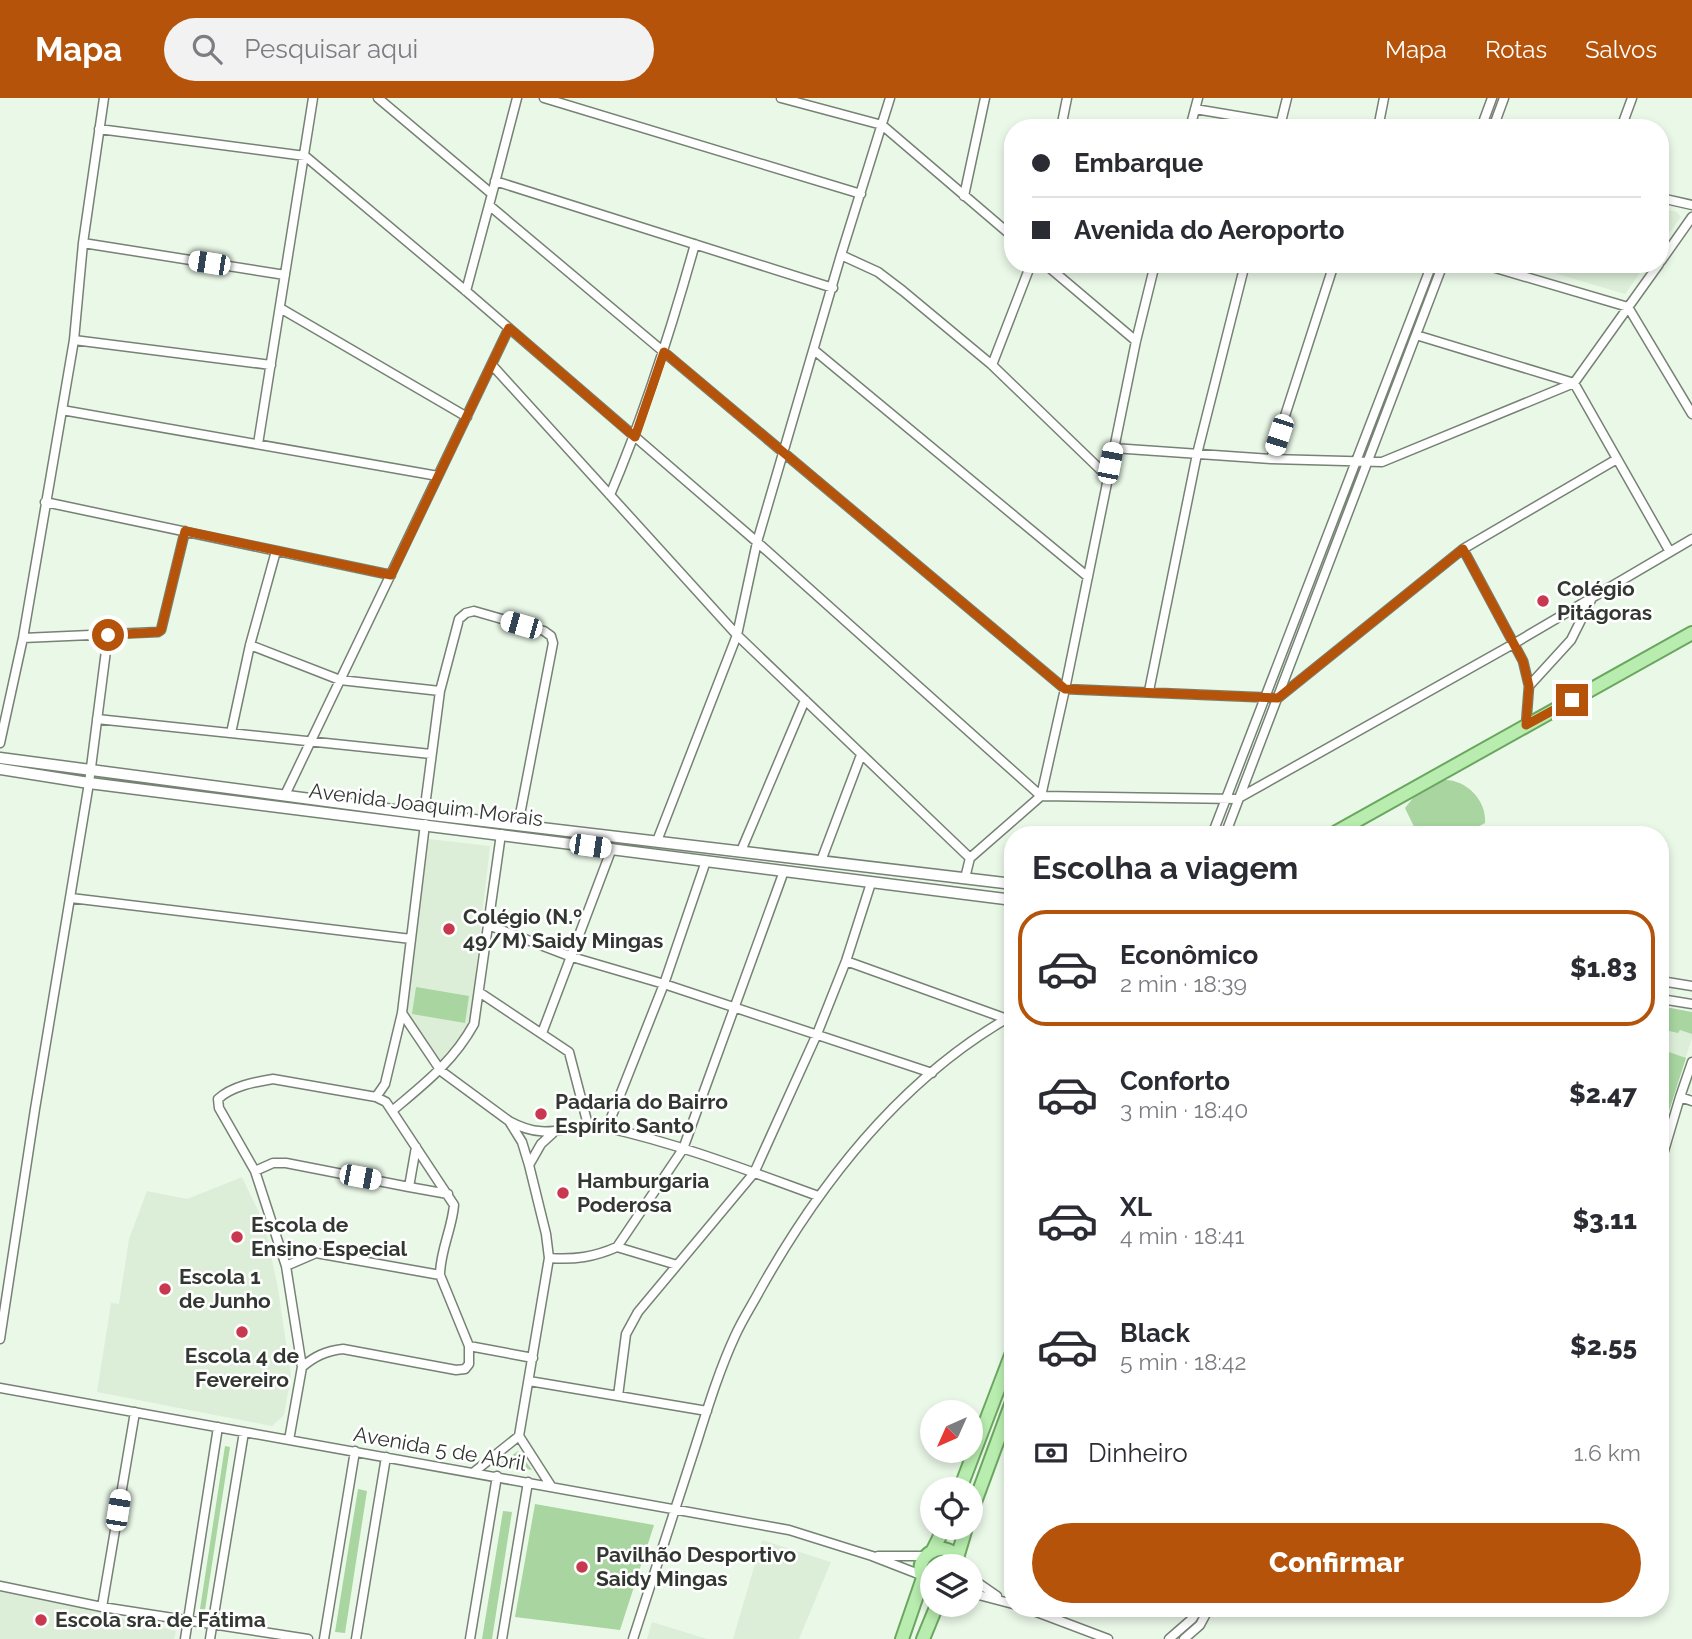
<!DOCTYPE html>
<html lang="pt">
<meta charset="utf-8">
<style>
:root{--surface:#fff;--page:#f2f2f3;--text:#2b2b33;--muted:#7c7c81;--line:#e1e1e2;--accent:#b45309}
body{margin:0;font-family:Raleway,sans-serif;background:var(--page);color:var(--text);height:100vh;display:flex;flex-direction:column;font-size:26px;white-space:nowrap}
*{box-sizing:border-box;margin:0}
p{font-size:23px;color:var(--muted)}
.icon{flex:none;width:38px;height:38px;fill:none;stroke:currentColor;stroke-width:2;stroke-linecap:round;stroke-linejoin:round}
.map{position:relative;flex:1;overflow:hidden}
.sheet{position:absolute;left:1004px;top:728px;width:665px;height:791px;display:flex;flex-direction:column;background:var(--surface);border-radius:28px;box-shadow:0 4px 10px #0003}
.sheet>*{flex:none}
.guide{position:absolute;left:1004px;top:21px;width:665px;height:154px;border-radius:28px;box-shadow:0 4px 10px #0003;display:grid;align-content:center;height:154px;padding:0 28px;background:var(--surface)}
.needle{width:46px;rotate:225deg}
.buttons{position:absolute;left:920px;top:1302px;display:grid;gap:14px}
.buttons a{display:grid;place-items:center;width:63px;height:63px;border-radius:50%;background:var(--surface);box-shadow:0 4px 10px #0003;font-size:35px}
.end{position:absolute;width:32px;height:32px;margin:-16px;border:9px solid #b45309;background:#fff;box-shadow:0 0 0 4px #fff}
.from{border-radius:50%}
.car{position:absolute;width:21px;height:42px;margin:-21px -10px;border-radius:9px;box-shadow:0 0 5px 2px #0007;background:linear-gradient(#fff 24%,#345 0 40%,#fff 0 76%,#345 0 86%,#fff 0)}
.guide b{display:flex;align-items:center;gap:24px;height:66px;font-size:26px}
.guide b+b{border-top:2px solid var(--line)}
.guide i{width:18px;height:18px;background:var(--text)}
ul{padding:0;list-style:none}
li{display:flex;align-items:center;gap:21px;height:116px;margin:0 14px 10px;padding:0 14px;border:4px solid transparent;border-radius:28px}
li div{flex:1}
li b{display:block;font-size:26px}
li em{font-style:normal;font-weight:800}
li.active{border-color:var(--accent)}
li>.icon{width:63px;height:63px;stroke-width:1.5}
h2{padding:0 28px;font-size:32px;line-height:84px}
.pay{display:flex;align-items:center;gap:18px;height:77px;padding:0 28px;font-size:26px}
.pay p{margin-inline-start:auto}
.cta{display:flex;gap:14px;margin-top:auto;padding:14px 28px}
.cta a{flex:1;height:80px;border-radius:42px;background:var(--accent);color:#fff;font-size:28px;font-weight:800;line-height:80px;text-align:center}
header{display:flex;align-items:center;gap:42px;box-sizing:border-box;height:98px;padding:0 35px;background:var(--accent);color:#fff}
header strong{font-size:33px}
nav{display:flex;gap:38px;margin-inline-start:auto;font-size:24px}
.search{width:490px;height:63px;background:var(--page);display:flex;align-items:center;gap:18px;box-sizing:border-box;padding:0 24px;border-radius:38px;color:var(--muted);font-size:26px}
.map>svg:first-child{display:block}
.built{fill:#dceed8}
.green{fill:#a8d5a0}
.lines{fill:none;stroke-linecap:round;stroke-linejoin:round}
.minor-casing{stroke:#768274;stroke-width:11}
.tertiary-casing{stroke:#768274;stroke-width:13}
.primary-casing{stroke:#6ba660;stroke-width:16}
.minor{stroke:#fff;stroke-width:8}
.tertiary{stroke:#fff;stroke-width:10}
.primary{stroke:#b8edaf;stroke-width:12}
.route{stroke:#b45309;stroke-width:9}
.poi-dot{fill:#c8384e;stroke:#fff;stroke-width:2.5}
.labels{text-anchor:middle;stroke-width:5;stroke-linejoin:round;paint-order:stroke}
.poi-label{font-size:21px;font-weight:bold;fill:#323731;stroke:#fff;text-anchor:start}
.street-label{font-size:21px;fill:#323731;stroke:#fff}
</style>
<header>
<strong>Mapa</strong>
<div class="search"><svg class="icon" aria-label="search" viewBox="0 0 24 24"><circle cx="10" cy="10" r="6"/><path d="M15 15l6 6"/></svg>Pesquisar aqui</div>
<nav><a>Mapa</a><a>Rotas</a><a>Salvos</a></nav>
</header>
<div class="map">
<svg width="1692" height="1541" viewBox="0 0 1692 1541">
<rect width="100%" height="100%" fill="#eaf8e8"/>
<path class="built" d="M1661,111L1677,114L1681,119L1661,146Z
M1523,166H1646L1625,196Z
M429,741L490,748L470,925L440,963L406,914Z
M1661,908L1692,914V940L1661,1038Z
M242,1079L265,1127L278,1191L291,1278L284,1317L272,1328L97,1294L111,1205L119,1206L129,1141L147,1093L187,1101Z
M762,1442L831,1464L799,1541H733Z
M0,1490L176,1533L174,1541H0Z
M652,1524L704,1540L709,1541H647Z"/>
<path class="green" d="M1445,682C1467,682 1487,703 1485,725L1463,737H1418L1405,710L1413,700Z
M416,889L469,898L465,925L412,916Z
M1665,909L1692,914V936L1680,932L1678,935L1661,931Z
M1669,954L1686,960L1661,1038V958Z
M225,1348L230,1349L205,1512L200,1511Z
M518,1353L532,1372L500,1366Z
M358,1391L367,1393L345,1535L335,1534Z
M535,1406L654,1427L620,1532L515,1519Z
M503,1413L512,1414L492,1541H482Z"/>
<g class="lines">
<defs>
<path id="minor" d="M378,0L492,96L466,193
M544,0L861,96
M781,0L882,27L1013,139
M1195,11L1309,30
M1280,28L1287,0
M1061,30L1067,0
M1190,30L1198,0
M1378,30L1384,0
M1481,30L1492,0
M1493,30L1504,0
M1621,30L1632,0
M99,31L305,58L466,193L757,444L1041,698L1237,701L1515,545L1692,441
M495,83L833,190
M492,96L517,0
M964,98L985,0
M1661,100L1692,107
M490,108L1065,591L1278,600L1463,451L1523,563L1529,588L1526,627
M83,145L285,177
M841,157L878,174L903,193L992,267L1108,379
M1661,163L1692,119
M1045,166L1136,243
M1482,166L1628,209L1692,316
M280,210L467,319
M1416,237L1574,285L1670,454
M74,242L271,267
M814,252L1088,479
M492,267L737,537L970,760
M992,267L1031,166
M62,312L438,378
M258,346L313,0
M1113,350L1271,361L1382,364L1574,285L1659,166
M1271,361L1334,166
M610,397C645,315 671,232 695,146
M45,404L391,477
M1463,451L1617,361
M23,540L158,534L161,532L185,433
M250,547L340,582L440,593
M1529,588L1571,542L1592,500
M1149,593L1197,356L1245,166
M97,621L431,656
M231,635L250,547L276,453
M0,645L23,540L74,242L83,145L104,0
M285,697L509,230
M424,716L440,593L459,521L466,515L474,513L544,533L551,538L553,545L518,727
M1212,737L1432,166
M1225,737L1443,166
M657,743L737,537L757,444L841,157L890,0
M741,753L805,602
M821,763L861,657
M965,780L970,760L1041,698L1065,591L1136,243L1155,166
M71,800L411,841
M488,827L572,859L664,886L932,975
M846,863L1007,921
M1661,883L1692,888
M479,894L569,954L588,1027
M1661,901L1692,906
M402,915L441,973L509,1023L522,1044L529,1067L541,1046L553,1035
M542,935L612,750
M1692,964L1680,999L1692,1003
M376,999L385,986L402,915L425,726
M392,1013C424,986 453,964 474,926L501,736
M509,1023C553,1047 568,1021 608,1030C680,1046 749,1073 818,1098
M607,1030L664,886L706,763
M1661,1063L1680,999
M255,1073L273,1065H286L409,1089L416,1049
M409,1089L448,1096
M617,1149L683,1051L784,773
M549,1160C575,1162 594,1159 617,1149L677,1167
M286,1168L316,1155L440,1177
M0,1241L35,1011L89,685L108,537
M469,1248L533,1260
M529,1283L707,1313
M0,1290L789,1432L872,1458L921,1477
M618,1298L626,1236L638,1214L754,1075L817,936L846,863L871,785
M519,1338L551,1388
M289,1342L302,1269L286,1168L255,1073L219,1010L218,1001C232,988 255,984 273,981L376,999L386,1004L454,1107C452,1131 440,1153 440,1177L469,1248V1266L465,1271L456,1272L343,1251C326,1253 315,1258 302,1269
M474,1374L519,1338L549,1160L546,1136L529,1067
M878,1458H925
M971,1480L997,1498
M0,1488L102,1509L308,1541
M971,1495L1013,1506
M102,1509L135,1314
M1026,1510L1108,1541
M185,1541L218,1329
M210,1541L244,1334
M324,1541L355,1353
M356,1541L386,1359
M470,1541L497,1378
M502,1541L528,1384
M633,1541C653,1480 672,1420 692,1359C705,1319 717,1277 735,1238C742,1222 752,1207 760,1192C821,1083 903,979 1013,917
M1169,1541L1192,1521L1199,1510
M1184,1541L1200,1527L1209,1510"/>
<path id="tertiary" d="M0,660L424,716L1013,786
M0,671L89,685L1013,802"/>
<path id="primary" d="M1331,737L1692,535
M960,1391L1013,1252
M971,1415L1013,1301
M933,1452L944,1430
M957,1460L966,1430
M933,1489C897,1468 948,1428 961,1468
M902,1541L923,1480
M923,1541L937,1507"/>
</defs>
<use href="#minor" class="minor-casing"/>
<use href="#tertiary" class="tertiary-casing"/>
<use href="#primary" class="primary-casing"/>
<use href="#minor" class="minor"/>
<use href="#tertiary" class="tertiary"/>
<use href="#primary" class="primary"/>
</g>
<g class="lines">
<path class="route" d="M108,537L158,534L161,532L185,433L391,477L509,230L635,339L664,254L1065,591L1278,600L1463,451L1523,563L1529,588L1526,627L1572,602"/>
</g>
<g class="poi-dot">
<circle cx="1543" cy="503" r="7"/>
<circle cx="449" cy="831" r="7"/>
<circle cx="541" cy="1016" r="7"/>
<circle cx="563" cy="1095" r="7"/>
<circle cx="237" cy="1139" r="7"/>
<circle cx="165" cy="1191" r="7"/>
<circle cx="242" cy="1234" r="7"/>
<circle cx="582" cy="1469" r="7"/>
<circle cx="41" cy="1522" r="7"/>
</g>
<g class="labels">
<g class="poi-label">
<text x="1557" y="498">Colégio<tspan x="1557" dy="24">Pitágoras</tspan></text>
<text x="463" y="826">Colégio (N.º<tspan x="463" dy="24">49/M) Saidy Mingas</tspan></text>
<text x="555" y="1011">Padaria do Bairro<tspan x="555" dy="24">Espírito Santo</tspan></text>
<text x="577" y="1090">Hamburgaria<tspan x="577" dy="24">Poderosa</tspan></text>
<text x="251" y="1134">Escola de<tspan x="251" dy="24">Ensino Especial</tspan></text>
<text x="179" y="1186">Escola 1<tspan x="179" dy="24">de Junho</tspan></text>
<text x="242" y="1265" text-anchor="middle">Escola 4 de<tspan x="242" dy="24">Fevereiro</tspan></text>
<text x="596" y="1464">Pavilhão Desportivo<tspan x="596" dy="24">Saidy Mingas</tspan></text>
<text x="55" y="1529">Escola sra. de Fátima</text>
</g>
<g class="street-label">
<text transform="translate(426 707) rotate(7)" y="7">Avenida Joaquim Morais</text>
<text transform="translate(440 1351) rotate(10)" y="7">Avenida 5 de Abril</text>
</g>
</g>
</svg>
<div class="buttons">
<a><svg class="needle" viewBox="-14 -14 28 28"><path d="M0-13l5 13h-10z" fill="#e53935"/><path d="M0 13l5-13h-10z" fill="#7c7c81"/></svg></a>
<a><svg class="icon" aria-label="locate" viewBox="0 0 24 24"><circle cx="12" cy="12" r="6"/><path d="M12 2v4M12 18v4M2 12h4M18 12h4"/></svg></a>
<a><svg class="icon" aria-label="layers" viewBox="0 0 24 24"><path d="M12 4l9 5-9 5-9-5zM3 14l9 5 9-5"/></svg></a>
</div>
<i class="end from" style="left:108px;top:537px"></i>
<i class="end" style="left:1572px;top:602px"></i>
<i class="car" style="left:209px;top:165px;rotate:279deg"></i>
<i class="car" style="left:1279px;top:337px;rotate:198deg"></i>
<i class="car" style="left:1110px;top:365px;rotate:11deg"></i>
<i class="car" style="left:521px;top:527px;rotate:286deg"></i>
<i class="car" style="left:590px;top:748px;rotate:98deg"></i>
<i class="car" style="left:360px;top:1079px;rotate:101deg"></i>
<i class="car" style="left:118px;top:1412px;rotate:9deg"></i>
<div class="guide">
<b><i class="from"></i>Embarque</b>
<b><i></i>Avenida do Aeroporto</b>
</div>
<section class="sheet">
<h2>Escolha a viagem</h2>
<ul>
<li class="active"><svg class="icon" aria-label="car" viewBox="0 0 24 24"><path d="M5 17H2v-5l4-1 3-4h7l3 4 3 1v5h-3M9 17h6M6 11h13"/><circle cx="7" cy="17" r="2"/><circle cx="17" cy="17" r="2"/></svg><div><b>Econômico</b><p>2 min · 18:39</p></div><em>$1.83</em></li>
<li><svg class="icon" aria-label="car" viewBox="0 0 24 24"><path d="M5 17H2v-5l4-1 3-4h7l3 4 3 1v5h-3M9 17h6M6 11h13"/><circle cx="7" cy="17" r="2"/><circle cx="17" cy="17" r="2"/></svg><div><b>Conforto</b><p>3 min · 18:40</p></div><em>$2.47</em></li>
<li><svg class="icon" aria-label="car" viewBox="0 0 24 24"><path d="M5 17H2v-5l4-1 3-4h7l3 4 3 1v5h-3M9 17h6M6 11h13"/><circle cx="7" cy="17" r="2"/><circle cx="17" cy="17" r="2"/></svg><div><b>XL</b><p>4 min · 18:41</p></div><em>$3.11</em></li>
<li><svg class="icon" aria-label="car" viewBox="0 0 24 24"><path d="M5 17H2v-5l4-1 3-4h7l3 4 3 1v5h-3M9 17h6M6 11h13"/><circle cx="7" cy="17" r="2"/><circle cx="17" cy="17" r="2"/></svg><div><b>Black</b><p>5 min · 18:42</p></div><em>$2.55</em></li>
</ul>
<div class="pay"><svg class="icon" aria-label="cash" viewBox="0 0 24 24"><path d="M3 7h18v10H3z"/><circle cx="12" cy="12" r="2"/></svg>Dinheiro<p>1.6 km</p></div>
<div class="cta"><a>Confirmar</a></div>
</section>
</div>
